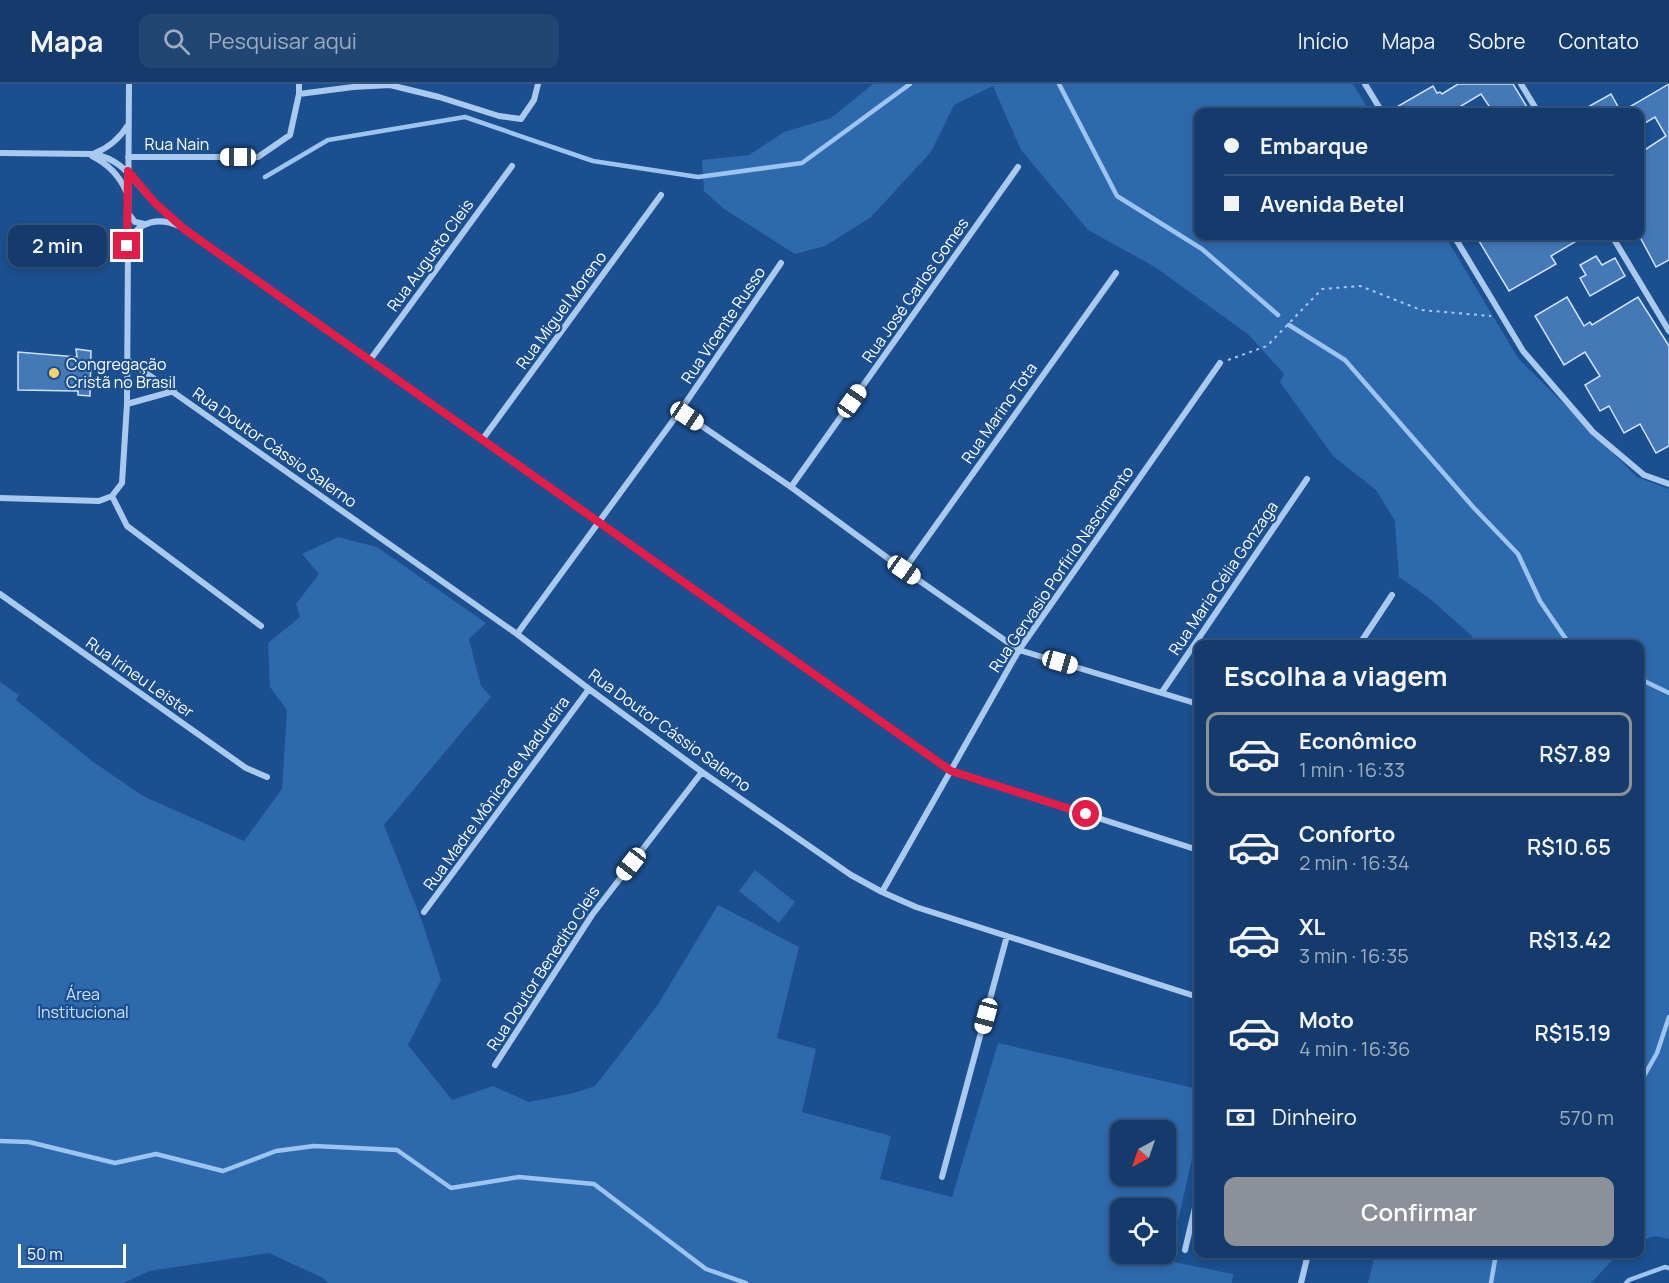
<!DOCTYPE html>
<html lang="pt">
<meta charset="utf-8">
<style>
:root{--surface:#143b6b;--page:#214673;--text:#f1f3f6;--muted:#9dadc1;--line:#33557e;--accent:#8c9099}
body{margin:0;font-family:Manrope,sans-serif;background:var(--page);color:var(--text);height:100vh;display:flex;flex-direction:column;font-size:22px;white-space:nowrap}
*{box-sizing:border-box;margin:0}
p{font-size:20px;color:var(--muted)}
.icon{flex:none;width:33px;height:33px;fill:none;stroke:currentColor;stroke-width:2;stroke-linecap:round;stroke-linejoin:round}
.map{position:relative;flex:1;overflow:hidden}
.sheet{position:absolute;left:1194px;top:556px;width:450px;height:618px;display:flex;flex-direction:column;background:var(--surface);border-radius:12px;box-shadow:0 3px 9px #0003,0 0 0 2px var(--line)}
.sheet>*{flex:none}
.banner{position:absolute;left:1194px;top:24px;width:450px;height:132px;border-radius:12px;box-shadow:0 3px 9px #0003,0 0 0 2px var(--line);display:grid;align-content:center;height:132px;padding:0 30px;background:var(--surface)}
.needle{width:39px;rotate:220deg}
.buttons{position:absolute;left:1110px;top:1036px;display:grid;gap:12px}
.buttons a{display:grid;place-items:center;width:66px;height:66px;border-radius:12px;background:var(--surface);box-shadow:0 3px 9px #0003,0 0 0 2px var(--line);font-size:30px}
.scale{position:absolute;left:18px;bottom:15px;width:108px;box-sizing:border-box;padding-left:6px;border:3px solid #fff;border-top:0;font-size:16px;line-height:21px;white-space:nowrap;color:#fff;-webkit-text-stroke:4px #1b4f8f;paint-order:stroke}
.end{position:absolute;width:27px;height:27px;margin:-14px;border:8px solid #e11d48;background:#fff;box-shadow:0 0 0 3px #fff}
.from{border-radius:50%}
.bubble{position:absolute;height:42px;border-radius:12px;background:var(--surface);box-shadow:0 3px 9px #0003,0 0 0 2px var(--line);font-size:20px;font-weight:600;line-height:42px;text-align:center}
.car{position:absolute;width:18px;height:36px;margin:-18px -9px;border-radius:8px;box-shadow:0 0 4px 2px #0007;background:linear-gradient(#fff 24%,#345 0 40%,#fff 0 76%,#345 0 86%,#fff 0)}
.banner b{display:flex;align-items:center;gap:21px;height:57px;font-size:22px}
.banner b+b{border-top:2px solid var(--line)}
.banner i{width:15px;height:15px;background:var(--text)}
ul{padding:0;list-style:none}
li{display:flex;align-items:center;gap:18px;height:84px;margin:0 12px 9px;padding:0 18px;border:3px solid transparent;border-radius:12px}
li div{flex:1}
li b{display:block;font-size:22px}
li em{font-style:normal;font-weight:600}
li.current{border-color:var(--accent)}
li>.icon{width:54px;height:54px;stroke-width:1.5}
h2{padding:0 30px;font-size:27px;line-height:72px}
.pay{display:flex;align-items:center;gap:15px;height:66px;padding:0 30px;font-size:22px}
.pay p{margin-inline-start:auto}
.button{display:flex;gap:12px;margin-top:auto;padding:12px 30px}
.button a{flex:1;height:69px;border-radius:12px;background:var(--accent);color:#fff;font-size:24px;font-weight:600;line-height:69px;text-align:center}
header{display:flex;align-items:center;gap:36px;box-sizing:border-box;height:84px;padding:0 30px;background:var(--surface);border-bottom:2px solid var(--line)}
header strong{font-size:28px}
nav{display:flex;gap:33px;margin-inline-start:auto;font-size:21px}
.search{width:420px;height:54px;background:var(--page);display:flex;align-items:center;gap:15px;box-sizing:border-box;padding:0 21px;border-radius:12px;color:var(--muted);font-size:22px}
.map>svg:first-child{display:block}
.green{fill:#2e69ad;fill-rule:evenodd}
.lines{fill:none;stroke-linecap:round;stroke-linejoin:round}
.stream{stroke:#9cc4f0;stroke-width:4.5}
.building{fill:#4478b7;stroke:#cfe3fa;stroke-width:1.5}
.path{stroke:#a9c9ee;stroke-width:2;stroke-dasharray:3 4.5;stroke-linecap:butt}
.minor{stroke:#a9c9ee;stroke-width:6}
.route{stroke:#e11d48;stroke-width:8}
.poi-dot{fill:#ffd166;stroke:#1b4f8f;stroke-width:2}
.labels{text-anchor:middle;stroke-width:4.5;stroke-linejoin:round;paint-order:stroke}
.street-label{font-size:16px;fill:#fff;stroke:#1b4f8f}
.poi-label{font-size:16px;fill:#fff;stroke:#1b4f8f;text-anchor:start}
.park-label{font-size:16px;fill:#cfe3fa;stroke:#1b4f8f}
</style>
<header>
<strong>Mapa</strong>
<div class="search"><svg class="icon" aria-label="search" viewBox="0 0 24 24"><circle cx="10" cy="10" r="6"/><path d="M15 15l6 6"/></svg>Pesquisar aqui</div>
<nav><a>Início</a><a>Mapa</a><a>Sobre</a><a>Contato</a></nav>
</header>
<div class="map">
<svg width="1669" height="1199" viewBox="0 0 1669 1199">
<rect width="100%" height="100%" fill="#1b4f8f"/>
<path class="green" d="M873,0H1353L1370,28H1198V152H1445L1518,274L1637,393L1669,405V1155L1655,1152L1640,1157V760L1645,739L1640,737V561H1474L1472,552L1429,514L1399,493L1395,437L1376,406L1333,372L1280,298L1284,290L1249,251L1155,183L1088,146L1021,66L993,2L954,21L931,68L870,134L825,162L795,170L724,125L704,107L702,76L749,71L784,48L831,34Z
M338,453L377,463L486,539L469,555L481,602L491,613L384,741L423,840L441,896L408,961L452,1016L493,1002L529,1018L574,1009L595,1002L657,922L718,821L799,863L777,954L816,965L802,1028L891,1052L880,1095L952,1113L998,959L1198,1005V1048L1169,1177L1233,1190L1232,1199H328L323,1194L269,1169L149,1187L124,1199H0V598L19,611L16,616L92,677L143,712L244,757L282,705L287,626L270,603L268,559L300,533L296,520L319,490L302,470ZM1120,1047H1166V1092H1120ZM1120,1125H1166V1170H1120Z
M755,786L795,818L779,839L739,807Z
M1375,1170H1618L1591,1199H1368Z"/>
<g class="lines">
<path class="stream" d="M1059,0L1117,112L1202,165L1278,231
M265,93L328,56L465,33L593,77L698,93L802,79L910,0
M1289,241L1345,276L1474,424L1518,470L1540,517L1570,561
M1640,595L1669,609
M1640,999L1657,969L1669,933
M0,1057L29,1058L115,1079L156,1070L223,1087L276,1067L314,1062L397,1066L451,1104L519,1093L594,1100L706,1185L746,1199
M1491,1199L1496,1170
M1626,1199L1629,1196L1665,1183L1669,1184"/>
</g>
<path class="building" d="M1458,0H1513L1527,23L1518,28H1493L1481,10L1461,22L1465,28H1388L1433,2L1437,9L1440,8L1442,10Z
M1669,0V176L1656,183L1640,153V69L1666,52L1655,33L1640,42V28H1579L1611,10L1621,28Z
M1476,152H1585L1551,172L1556,180L1509,207Z
M1596,172L1602,181L1615,174L1625,192L1590,212L1580,194L1586,191L1580,181Z
M1567,213L1584,242L1590,238L1592,241L1638,213L1669,262V362L1656,369L1640,340L1624,349L1609,322L1600,327L1585,301L1600,292L1585,268L1564,281L1535,232Z
M76,265L91,267L90,312L78,311V307L18,306V268L77,273Z"/>
<g class="lines">
<path class="path" d="M1228,276L1267,262L1322,205L1360,202L1421,226L1491,232"/>
<path class="minor" d="M1365,0L1382,28
M1521,0L1538,28
M299,10L353,3L390,1L439,13L499,32L521,35L534,16L538,0
M0,69L94,70C124,76 132,96 152,116C162,127 174,136 185,145L951,687L1198,766
M95,69C110,63 120,54 128,41
M92,72C108,80 119,91 126,107
M128,73H258L290,51L299,10V0
M128,129L135,138L145,140
M1454,152L1523,267L1593,348L1644,391L1669,400
M1612,152L1669,247
M129,156C140,137 159,133 179,142
M370,276L512,82
M129,277L517,550L589,605L702,688L851,791L882,808L916,823L1198,913
M127,320L174,307
M680,327L791,403L904,486L1019,566L1198,620
M482,356L661,111
M791,403L1018,83
M112,412L122,399L127,320L129,0
M112,412L127,442L261,542
M0,414L99,417L112,412
M904,486L1116,189
M0,510L246,684L267,693
M517,550L680,327L781,179
M1359,561L1392,511
M1162,608L1307,395
M882,808L1019,566L1220,279
M424,828L589,605
M495,981L592,831L702,688
M942,1093L1007,852
M1185,1166L1198,1111
M1301,1199L1308,1170"/>
</g>
<g class="lines">
<path class="route" d="M127,162L128,87L154,118L184,145L951,687L1086,730"/>
</g>
<circle class="poi-dot" cx="54" cy="289" r="6"/>
<g class="labels">
<g class="street-label">
<text x="177" y="66">Rua Nain</text>
<text transform="translate(430 171) rotate(-54)" y="6">Rua Augusto Cleis</text>
<text transform="translate(915 206) rotate(-55)" y="6">Rua José Carlos Gomes</text>
<text transform="translate(561 226) rotate(-54)" y="6">Rua Miguel Moreno</text>
<text transform="translate(723 241) rotate(-56)" y="6">Rua Vicente Russo</text>
<text transform="translate(999 329) rotate(-55)" y="6">Rua Marino Tota</text>
<text transform="translate(275 363) rotate(35)" y="6">Rua Doutor Cássio Salerno</text>
<text transform="translate(1061 485) rotate(-56)" y="6">Rua Gervasio Porfirio Nascimento</text>
<text transform="translate(1223 494) rotate(-56)" y="6">Rua Maria Célia Gonzaga</text>
<text transform="translate(140 593) rotate(35)" y="6">Rua Irineu Leister</text>
<text transform="translate(670 646) rotate(36)" y="6">Rua Doutor Cássio Salerno</text>
<text transform="translate(496 709) rotate(-54)" y="6">Rua Madre Mônica de Madureira</text>
<text transform="translate(543 884) rotate(-57)" y="6">Rua Doutor Benedito Cleis</text>
</g>
<g class="poi-label">
<text x="66" y="286">Congregação<tspan x="66" dy="18">Cristã no Brasil</tspan></text>
</g>
<g class="park-label">
<text x="83" y="916">Área<tspan x="83" dy="18">Institucional</tspan></text>
</g>
</g>
</svg>
<div class="buttons">
<a><svg class="needle" viewBox="-14 -14 28 28"><path d="M0-13l5 13h-10z" fill="#e53935"/><path d="M0 13l5-13h-10z" fill="#9dadc1"/></svg></a>
<a><svg class="icon" aria-label="locate" viewBox="0 0 24 24"><circle cx="12" cy="12" r="6"/><path d="M12 2v4M12 18v4M2 12h4M18 12h4"/></svg></a>
</div>
<div class="scale">50 m</div>
<i class="end from" style="left:1086px;top:730px"></i>
<i class="end" style="left:127px;top:162px"></i>
<div class="bubble" style="left:8px;top:141px;width:99px">2 min</div>
<i class="car" style="left:238px;top:73px;rotate:270deg"></i>
<i class="car" style="left:852px;top:317px;rotate:35deg"></i>
<i class="car" style="left:687px;top:332px;rotate:124deg"></i>
<i class="car" style="left:904px;top:486px;rotate:125deg"></i>
<i class="car" style="left:1060px;top:578px;rotate:106deg"></i>
<i class="car" style="left:631px;top:780px;rotate:218deg"></i>
<i class="car" style="left:986px;top:932px;rotate:195deg"></i>
<div class="banner">
<b><i class="from"></i>Embarque</b>
<b><i></i>Avenida Betel</b>
</div>
<section class="sheet">
<h2>Escolha a viagem</h2>
<ul>
<li class="current"><svg class="icon" aria-label="car" viewBox="0 0 24 24"><path d="M5 17H2v-5l4-1 3-4h7l3 4 3 1v5h-3M9 17h6M6 11h13"/><circle cx="7" cy="17" r="2"/><circle cx="17" cy="17" r="2"/></svg><div><b>Econômico</b><p>1 min · 16:33</p></div><em>R$7.89</em></li>
<li><svg class="icon" aria-label="car" viewBox="0 0 24 24"><path d="M5 17H2v-5l4-1 3-4h7l3 4 3 1v5h-3M9 17h6M6 11h13"/><circle cx="7" cy="17" r="2"/><circle cx="17" cy="17" r="2"/></svg><div><b>Conforto</b><p>2 min · 16:34</p></div><em>R$10.65</em></li>
<li><svg class="icon" aria-label="car" viewBox="0 0 24 24"><path d="M5 17H2v-5l4-1 3-4h7l3 4 3 1v5h-3M9 17h6M6 11h13"/><circle cx="7" cy="17" r="2"/><circle cx="17" cy="17" r="2"/></svg><div><b>XL</b><p>3 min · 16:35</p></div><em>R$13.42</em></li>
<li><svg class="icon" aria-label="car" viewBox="0 0 24 24"><path d="M5 17H2v-5l4-1 3-4h7l3 4 3 1v5h-3M9 17h6M6 11h13"/><circle cx="7" cy="17" r="2"/><circle cx="17" cy="17" r="2"/></svg><div><b>Moto</b><p>4 min · 16:36</p></div><em>R$15.19</em></li>
</ul>
<div class="pay"><svg class="icon" aria-label="cash" viewBox="0 0 24 24"><path d="M3 7h18v10H3z"/><circle cx="12" cy="12" r="2"/></svg>Dinheiro<p>570 m</p></div>
<div class="button"><a>Confirmar</a></div>
</section>
</div>
